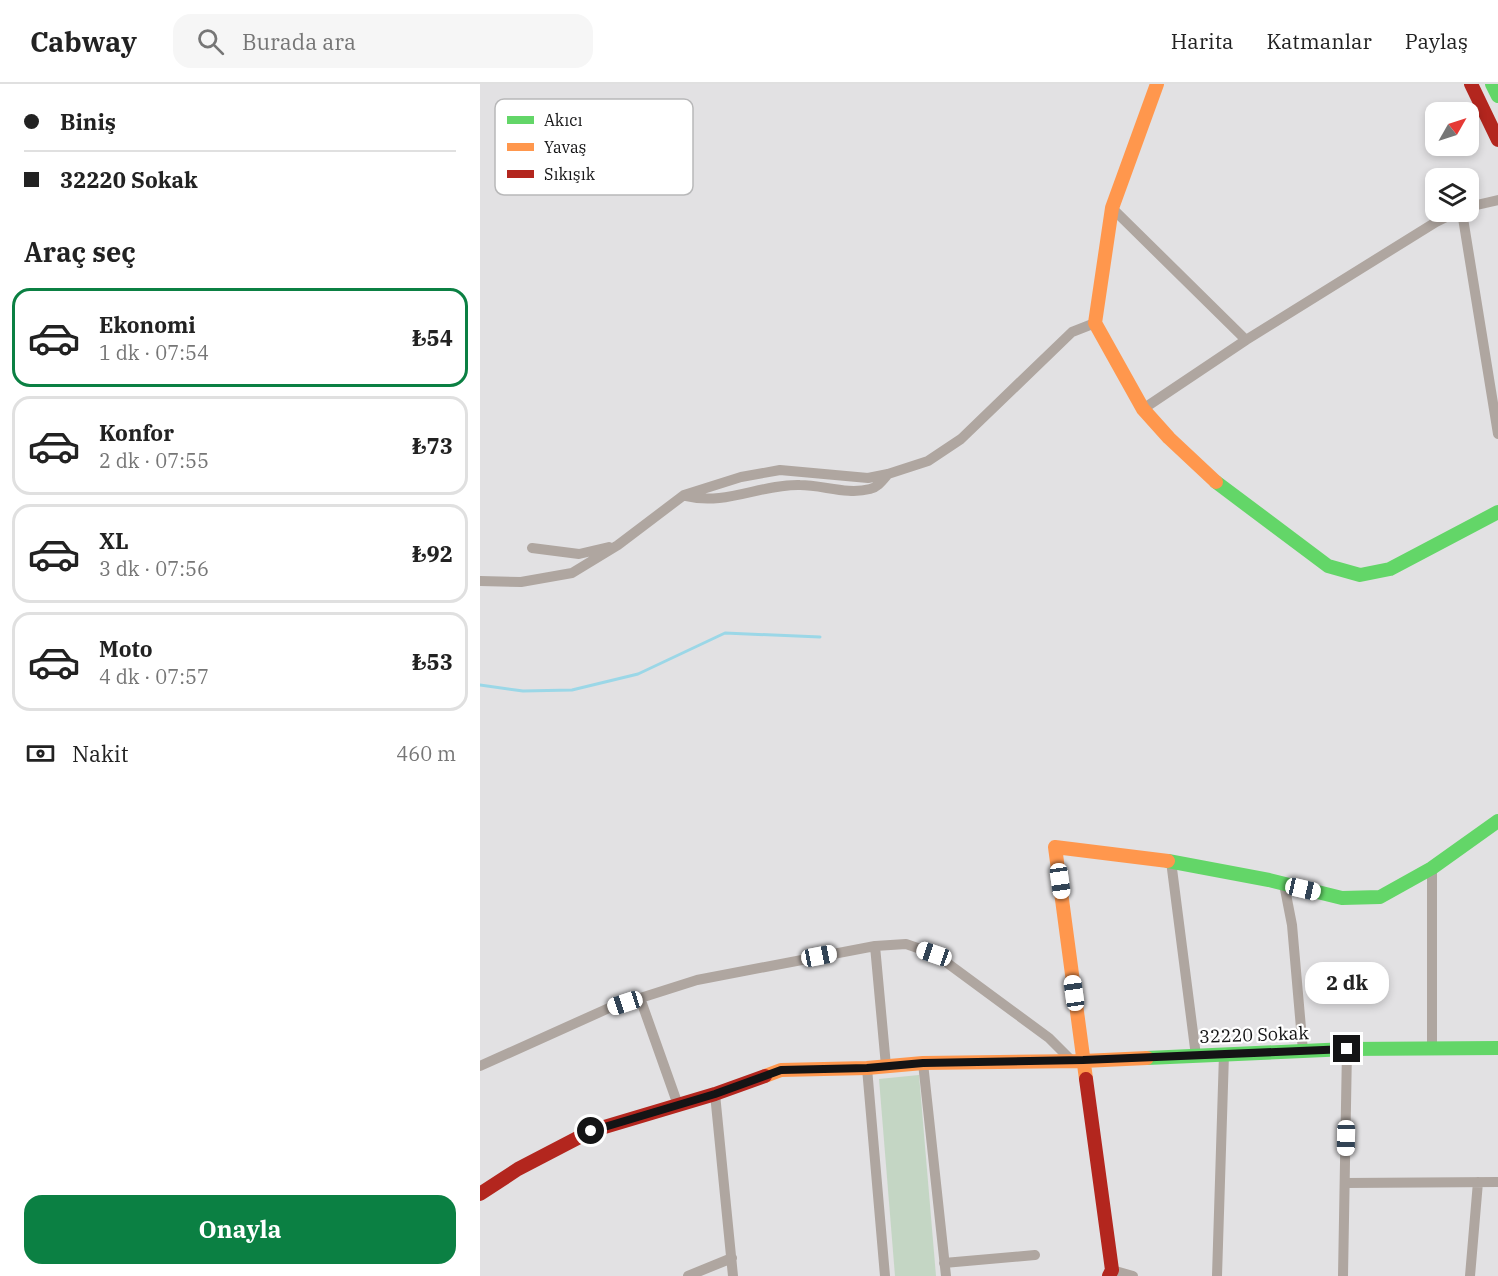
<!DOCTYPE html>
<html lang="tr">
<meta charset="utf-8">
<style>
:root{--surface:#fff;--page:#f6f6f6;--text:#222;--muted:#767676;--line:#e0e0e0;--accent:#0b8043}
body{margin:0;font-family:"IBM Plex Serif",serif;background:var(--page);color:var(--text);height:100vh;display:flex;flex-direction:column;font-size:22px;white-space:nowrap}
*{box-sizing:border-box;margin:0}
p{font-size:20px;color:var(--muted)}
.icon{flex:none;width:33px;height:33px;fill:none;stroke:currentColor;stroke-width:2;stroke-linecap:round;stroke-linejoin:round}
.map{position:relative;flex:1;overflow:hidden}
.side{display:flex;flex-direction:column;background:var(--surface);width:480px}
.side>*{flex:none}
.top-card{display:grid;align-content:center;height:132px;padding:0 24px;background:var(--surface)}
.needle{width:39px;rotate:51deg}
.buttons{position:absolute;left:945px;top:18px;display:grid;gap:12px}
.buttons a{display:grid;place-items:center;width:54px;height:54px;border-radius:12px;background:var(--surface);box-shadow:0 3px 9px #0003;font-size:30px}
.end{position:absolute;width:27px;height:27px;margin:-14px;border:8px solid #141415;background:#fff;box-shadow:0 0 0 3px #fff}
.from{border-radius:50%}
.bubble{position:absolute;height:42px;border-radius:18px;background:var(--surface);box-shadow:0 3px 9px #0003;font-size:20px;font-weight:700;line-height:42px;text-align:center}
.car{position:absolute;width:18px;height:36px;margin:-18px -9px;border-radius:8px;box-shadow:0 0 4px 2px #0007;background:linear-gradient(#fff 24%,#345 0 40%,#fff 0 76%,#345 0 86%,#fff 0)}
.top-card b{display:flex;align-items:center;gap:21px;height:57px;font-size:22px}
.top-card b+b{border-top:2px solid var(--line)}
.top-card i{width:15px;height:15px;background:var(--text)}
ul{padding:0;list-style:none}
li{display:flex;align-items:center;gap:18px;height:99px;margin:0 12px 9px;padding:0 12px;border:3px solid var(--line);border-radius:18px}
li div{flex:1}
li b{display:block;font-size:22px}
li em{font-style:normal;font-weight:700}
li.active{border-color:var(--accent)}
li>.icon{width:54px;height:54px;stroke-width:1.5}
h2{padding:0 24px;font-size:27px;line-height:72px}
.pay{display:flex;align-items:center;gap:15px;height:66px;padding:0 24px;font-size:22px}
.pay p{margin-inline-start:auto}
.button{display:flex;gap:12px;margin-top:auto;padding:12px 24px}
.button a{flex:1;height:69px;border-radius:18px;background:var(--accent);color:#fff;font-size:24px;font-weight:700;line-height:69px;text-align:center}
header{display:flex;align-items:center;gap:36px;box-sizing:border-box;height:84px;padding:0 30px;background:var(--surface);border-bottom:2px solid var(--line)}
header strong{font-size:28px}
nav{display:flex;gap:33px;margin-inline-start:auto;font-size:21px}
.search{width:420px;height:54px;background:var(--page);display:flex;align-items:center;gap:15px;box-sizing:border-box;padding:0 21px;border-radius:18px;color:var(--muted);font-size:22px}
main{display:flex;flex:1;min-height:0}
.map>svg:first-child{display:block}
.green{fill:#c4d6c4}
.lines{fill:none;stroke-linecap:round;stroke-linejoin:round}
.stream{stroke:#9bd7e7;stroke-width:3}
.street{stroke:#afa6a0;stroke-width:10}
.fast{stroke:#63d668;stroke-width:14}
.slow{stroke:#ff974d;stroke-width:14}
.jam{stroke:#b3261e;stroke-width:14}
.route{stroke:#141415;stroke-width:8}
.labels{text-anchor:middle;stroke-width:4.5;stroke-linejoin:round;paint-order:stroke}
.street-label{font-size:18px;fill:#141415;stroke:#fff}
.key{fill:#fff;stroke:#b8b8b9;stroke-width:1.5}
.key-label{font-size:16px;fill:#141415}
</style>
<header>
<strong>Cabway</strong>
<div class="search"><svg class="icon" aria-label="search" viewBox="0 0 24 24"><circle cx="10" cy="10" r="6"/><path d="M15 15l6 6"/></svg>Burada ara</div>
<nav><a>Harita</a><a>Katmanlar</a><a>Paylaş</a></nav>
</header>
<main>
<section class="side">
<div class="top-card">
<b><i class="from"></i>Biniş</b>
<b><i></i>32220 Sokak</b>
</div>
<h2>Araç seç</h2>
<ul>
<li class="active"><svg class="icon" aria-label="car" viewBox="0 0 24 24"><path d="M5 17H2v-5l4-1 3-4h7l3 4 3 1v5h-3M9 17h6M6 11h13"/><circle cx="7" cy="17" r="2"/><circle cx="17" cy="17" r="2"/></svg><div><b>Ekonomi</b><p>1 dk · 07:54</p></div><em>₺54</em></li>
<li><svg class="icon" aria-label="car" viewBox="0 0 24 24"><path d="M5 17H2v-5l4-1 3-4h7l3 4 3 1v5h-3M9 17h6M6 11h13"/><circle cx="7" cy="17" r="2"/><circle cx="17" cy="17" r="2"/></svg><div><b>Konfor</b><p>2 dk · 07:55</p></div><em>₺73</em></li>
<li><svg class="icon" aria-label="car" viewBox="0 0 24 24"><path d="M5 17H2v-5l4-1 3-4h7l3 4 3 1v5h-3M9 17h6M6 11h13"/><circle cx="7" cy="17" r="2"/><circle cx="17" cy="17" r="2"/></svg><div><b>XL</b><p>3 dk · 07:56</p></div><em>₺92</em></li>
<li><svg class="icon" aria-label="car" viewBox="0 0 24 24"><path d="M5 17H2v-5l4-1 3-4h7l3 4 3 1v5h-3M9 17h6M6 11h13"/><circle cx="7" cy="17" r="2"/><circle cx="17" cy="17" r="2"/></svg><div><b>Moto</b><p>4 dk · 07:57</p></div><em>₺53</em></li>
</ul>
<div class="pay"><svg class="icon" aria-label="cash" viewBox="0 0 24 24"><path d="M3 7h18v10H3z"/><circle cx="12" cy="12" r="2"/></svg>Nakit<p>460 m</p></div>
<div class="button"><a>Onayla</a></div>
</section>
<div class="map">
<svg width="1018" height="1192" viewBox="0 0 1018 1192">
<rect width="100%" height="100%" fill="#e2e1e3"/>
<path class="green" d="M439,991L456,1192H415L399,995Z"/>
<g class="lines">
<path class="stream" d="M0,601L43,607L92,606L158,590L245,549L340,553"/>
<path class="street" d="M988,123L1018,116
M632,124L766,256
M982,128L1018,350
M663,325L766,256L956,138L976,128
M205,412C246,422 280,400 320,401C343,401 367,411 390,405C398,403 402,397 408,390
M52,464L99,470L129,463
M0,497L41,498L92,489L138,461L204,411L261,393L300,386L388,394L408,390L448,377L481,355L592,248L615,239
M691,777L716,972
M804,800L812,841L823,967
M395,862L406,982
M160,914L198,1021
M952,964V784
M443,979L466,1192
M0,982L129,924L217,896L395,862L426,860L455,870L569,954L591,976
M387,984L405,1192
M235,1010L253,1192
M865,1099L1018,1098
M464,1179L555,1171
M632,1186L653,1192
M208,1192L252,1174
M737,1192L744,970
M863,1192L867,965
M990,1192L998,1098"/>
<path class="fast" d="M1012,0L1018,12
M736,398L848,482L880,491L910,485L1018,428
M688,777L789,796L862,814L900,813L952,784L1018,737
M667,974L867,965L1018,964"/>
<path class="slow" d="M677,0L632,124L615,239L663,325L689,354L736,398
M285,992L301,986L387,984L443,979L603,977L667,974
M606,995L575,763L688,777"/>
<path class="jam" d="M991,0L1018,56
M606,995L632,1186L629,1192
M0,1110L38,1085L111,1047L235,1010L285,992"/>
</g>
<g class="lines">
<path class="route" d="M111,1047L235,1010L301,986L387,984L443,979L603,976L867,965"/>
</g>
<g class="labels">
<g class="street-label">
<text transform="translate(774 951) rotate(-2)" y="6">32220 Sokak</text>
</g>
</g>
<rect x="15" y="15" width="198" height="96" rx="9" class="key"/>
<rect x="27" y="32" width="27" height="8" fill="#63d668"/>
<rect x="27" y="59" width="27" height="8" fill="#ff974d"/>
<rect x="27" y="86" width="27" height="8" fill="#b3261e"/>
<g class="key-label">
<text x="64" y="42">Akıcı</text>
<text x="64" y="69">Yavaş</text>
<text x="64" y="96">Sıkışık</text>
</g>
</svg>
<div class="buttons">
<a><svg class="needle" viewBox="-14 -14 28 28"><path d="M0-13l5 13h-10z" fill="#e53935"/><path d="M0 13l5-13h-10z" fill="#767676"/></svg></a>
<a><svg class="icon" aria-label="layers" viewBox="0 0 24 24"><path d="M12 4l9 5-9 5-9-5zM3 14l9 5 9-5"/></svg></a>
</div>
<i class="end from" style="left:111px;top:1047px"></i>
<i class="end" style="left:867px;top:965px"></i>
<div class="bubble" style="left:825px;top:878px;width:84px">2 dk</div>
<i class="car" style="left:580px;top:797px;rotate:172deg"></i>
<i class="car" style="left:823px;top:805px;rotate:103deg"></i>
<i class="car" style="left:454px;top:870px;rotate:289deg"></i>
<i class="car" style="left:339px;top:872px;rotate:79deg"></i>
<i class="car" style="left:594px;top:909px;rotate:352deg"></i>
<i class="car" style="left:145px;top:919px;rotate:252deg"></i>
<i class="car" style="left:866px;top:1054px;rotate:181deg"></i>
</div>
</main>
